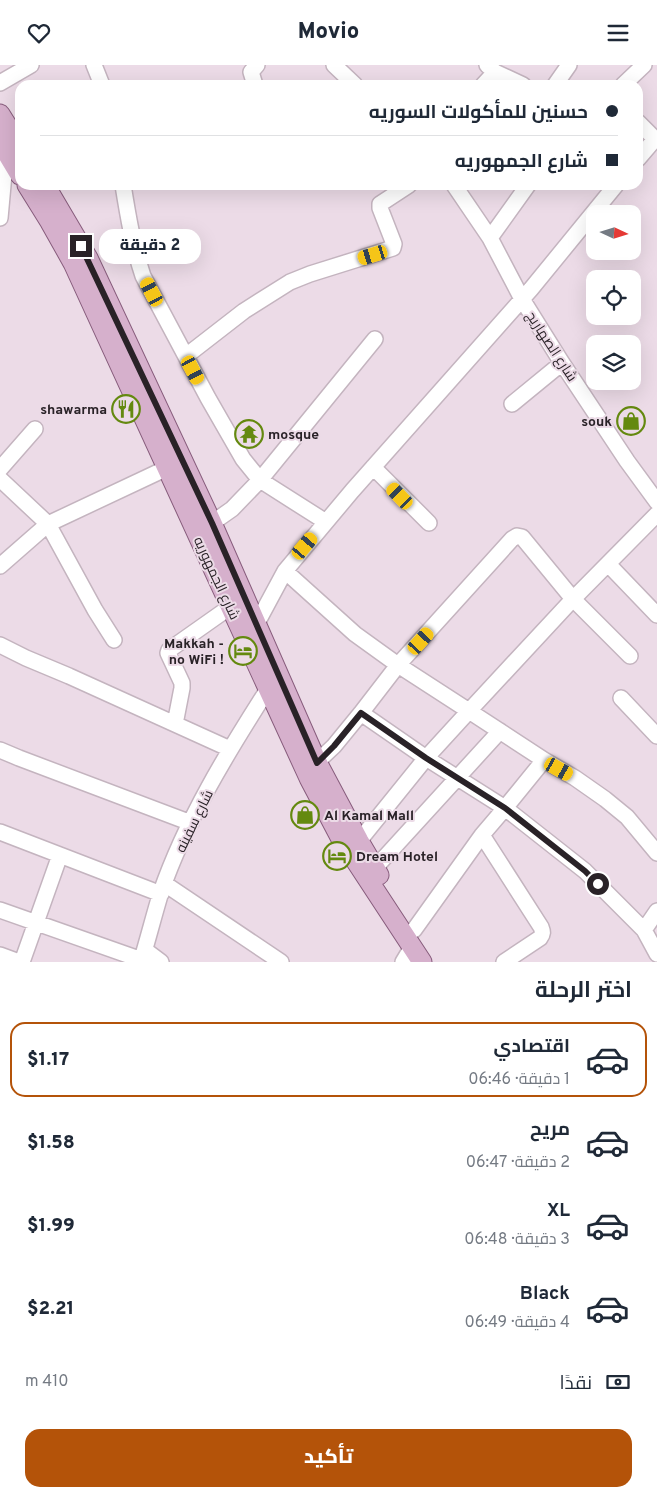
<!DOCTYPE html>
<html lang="ar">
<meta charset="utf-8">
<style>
:root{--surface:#fff;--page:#f6f6f7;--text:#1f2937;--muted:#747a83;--line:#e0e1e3;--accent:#b45309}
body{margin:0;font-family:Overpass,Cairo,sans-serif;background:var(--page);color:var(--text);direction:rtl;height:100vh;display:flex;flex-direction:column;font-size:19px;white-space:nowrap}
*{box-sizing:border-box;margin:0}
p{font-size:16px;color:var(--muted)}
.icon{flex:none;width:28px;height:28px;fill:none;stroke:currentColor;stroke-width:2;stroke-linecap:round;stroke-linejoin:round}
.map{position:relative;height:897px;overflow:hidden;direction:ltr}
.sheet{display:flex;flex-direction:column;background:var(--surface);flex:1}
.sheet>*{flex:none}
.hud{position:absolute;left:15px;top:15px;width:628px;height:110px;border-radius:15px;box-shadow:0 5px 20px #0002;direction:rtl;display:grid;align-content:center;height:110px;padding:0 25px;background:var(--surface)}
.needle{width:32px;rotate:94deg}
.buttons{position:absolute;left:586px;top:140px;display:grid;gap:10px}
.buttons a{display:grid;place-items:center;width:55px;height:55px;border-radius:10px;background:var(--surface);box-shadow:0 5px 20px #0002;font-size:25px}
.end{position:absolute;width:22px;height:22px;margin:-11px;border:6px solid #292227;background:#fff;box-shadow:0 0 0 2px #fff}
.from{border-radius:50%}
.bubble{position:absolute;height:35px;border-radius:15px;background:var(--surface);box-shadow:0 5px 20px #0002;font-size:16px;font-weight:800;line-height:35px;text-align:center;direction:rtl}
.car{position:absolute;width:15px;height:30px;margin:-15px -8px;border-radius:6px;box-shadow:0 0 4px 1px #0007;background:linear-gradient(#f5c518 24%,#345 0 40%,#f5c518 0 76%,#345 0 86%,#f5c518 0)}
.hud b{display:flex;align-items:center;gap:18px;height:48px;font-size:19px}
.hud b+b{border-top:1px solid var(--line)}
.hud i{width:12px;height:12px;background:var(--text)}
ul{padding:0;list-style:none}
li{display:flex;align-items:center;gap:15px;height:75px;margin:0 10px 8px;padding:0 15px;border:2px solid transparent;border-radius:15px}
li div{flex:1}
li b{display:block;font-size:19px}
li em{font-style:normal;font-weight:800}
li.current{border-color:var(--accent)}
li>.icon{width:45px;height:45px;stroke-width:1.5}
h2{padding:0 25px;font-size:22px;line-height:60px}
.pay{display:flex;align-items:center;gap:12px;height:55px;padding:0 25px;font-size:19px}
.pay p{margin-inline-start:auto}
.cta{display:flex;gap:10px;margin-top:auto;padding:10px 25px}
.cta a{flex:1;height:58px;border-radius:15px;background:var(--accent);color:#fff;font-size:20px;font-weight:800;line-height:58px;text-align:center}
header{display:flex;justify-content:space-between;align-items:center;height:65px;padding:0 25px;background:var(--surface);font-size:22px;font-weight:800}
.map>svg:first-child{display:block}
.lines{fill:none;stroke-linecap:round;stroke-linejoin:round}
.minor-casing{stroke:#c4b4bf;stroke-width:18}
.major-casing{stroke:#875c7c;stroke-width:21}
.minor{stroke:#fff;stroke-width:15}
.major{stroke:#d6b0cc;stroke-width:19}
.route{stroke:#292227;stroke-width:6}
.labels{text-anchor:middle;stroke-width:4;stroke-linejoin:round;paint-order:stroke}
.street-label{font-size:14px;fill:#292227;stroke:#ecdbe7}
.poi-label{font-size:14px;font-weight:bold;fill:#292227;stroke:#ecdbe7;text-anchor:end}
</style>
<header><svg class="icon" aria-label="menu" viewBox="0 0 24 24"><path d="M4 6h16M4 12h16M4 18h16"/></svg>Movio<svg class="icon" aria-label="heart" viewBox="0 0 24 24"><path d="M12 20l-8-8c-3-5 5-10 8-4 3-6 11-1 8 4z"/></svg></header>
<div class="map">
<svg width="657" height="897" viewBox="0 0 657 897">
<rect width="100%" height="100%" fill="#ecdbe7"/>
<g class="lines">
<defs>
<path id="minor" d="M94,0L102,20
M334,0L355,20
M487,0L495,7L523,20
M0,18L31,0
M255,20L251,7L257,0
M483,20L495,7
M555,20L569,0
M623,20L644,0
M638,57L657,76
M638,94L655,74
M123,120C128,151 133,181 143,211L208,333L243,394L260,415L326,457
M454,120L490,173L522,234L562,298L627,396L657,437
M0,153L6,87
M490,173L528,120
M186,291L244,246L290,217L310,209L393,183L394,179L380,143V139L409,120
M512,339L562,298
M373,402L429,458
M0,404L35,364
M0,414L48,459L0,501
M212,458L232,444L260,415L375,274
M608,499L657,550
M285,506L355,569L398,600L469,646L426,693L359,776
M256,560L285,506L352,426L531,224L616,120
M114,575L95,545L48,459L167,403
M0,580L26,593L69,611L230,684
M630,591L573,534L469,646L544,695L575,713L605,734L627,752L657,788
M621,633L657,671
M361,648L398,600L512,474L517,471L522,472L573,534L657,449
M175,659L182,623V618L168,588L169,585L230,542
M0,685L19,693L191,758
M544,695L505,743L585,806L644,865
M317,697L334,681L361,648L426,693L505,743L482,770L414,865
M0,767L161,829
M482,770L541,862C543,867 543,869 540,873L504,897
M375,803L500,666
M165,819L281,897
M0,845L142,895
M657,846L644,865L657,889
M145,885L161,897
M0,890L19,897
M22,897L60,790
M141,897C148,874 154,850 161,827C186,755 227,688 268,624
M403,897L412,882"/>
<path id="major" d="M0,49L20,81
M0,77L20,110
M27,120L50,157L73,198L309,713L340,772L422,897
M45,120L88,193L212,458L317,697L359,776L379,810"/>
</defs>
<use href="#minor" class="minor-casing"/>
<use href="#major" class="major-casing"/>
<use href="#minor" class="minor"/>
<use href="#major" class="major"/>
</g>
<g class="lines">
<path class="route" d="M81,181L212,458L317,698L334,681L361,648L426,693L505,743L585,806L598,819"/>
</g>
<defs>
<symbol id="restaurant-ring" viewBox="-11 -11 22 22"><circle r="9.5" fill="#ecdbe7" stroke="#64890f" stroke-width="1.5"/><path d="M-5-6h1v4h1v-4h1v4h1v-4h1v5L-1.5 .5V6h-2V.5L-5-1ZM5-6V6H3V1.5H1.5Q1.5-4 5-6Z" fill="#64890f"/></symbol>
<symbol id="shop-ring" viewBox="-11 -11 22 22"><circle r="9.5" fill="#ecdbe7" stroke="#64890f" stroke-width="1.5"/><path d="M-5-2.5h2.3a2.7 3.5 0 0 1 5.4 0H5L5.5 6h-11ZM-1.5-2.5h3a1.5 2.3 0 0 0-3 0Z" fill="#64890f"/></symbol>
<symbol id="temple-ring" viewBox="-11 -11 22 22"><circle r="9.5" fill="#ecdbe7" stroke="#64890f" stroke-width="1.5"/><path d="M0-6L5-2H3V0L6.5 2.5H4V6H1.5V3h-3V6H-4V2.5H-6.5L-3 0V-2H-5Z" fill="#64890f"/></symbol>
<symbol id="hotel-ring" viewBox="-11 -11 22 22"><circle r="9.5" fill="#ecdbe7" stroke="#64890f" stroke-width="1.5"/><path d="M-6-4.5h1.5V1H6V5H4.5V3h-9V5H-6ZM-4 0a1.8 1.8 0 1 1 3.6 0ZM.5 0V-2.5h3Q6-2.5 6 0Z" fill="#64890f"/></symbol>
</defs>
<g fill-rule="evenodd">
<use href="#restaurant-ring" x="110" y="328" width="32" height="32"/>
<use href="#shop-ring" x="615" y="340" width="32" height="32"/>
<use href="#temple-ring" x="233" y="353" width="32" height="32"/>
<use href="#hotel-ring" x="227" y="570" width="32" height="32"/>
<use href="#shop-ring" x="289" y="734" width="32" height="32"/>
<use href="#hotel-ring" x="321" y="775" width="32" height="32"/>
</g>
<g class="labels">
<g class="street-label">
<text transform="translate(552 281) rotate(57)" y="5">شارع الصهاريج</text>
<text transform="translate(217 513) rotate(65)" y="5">شارع الجمهوريه</text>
<text transform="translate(194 756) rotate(-64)" y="5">شارع سفينه</text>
</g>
<g class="poi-label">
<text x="107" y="349">shawarma</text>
<text x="612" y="361">souk</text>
<text x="268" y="374" text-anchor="start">mosque</text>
<text x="224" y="583">Makkah -<tspan x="224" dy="16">no WiFi !</tspan></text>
<text x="324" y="755" text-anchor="start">Al Kamal Mall</text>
<text x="356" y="796" text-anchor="start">Dream Hotel</text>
</g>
</g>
</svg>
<div class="buttons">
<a><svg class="needle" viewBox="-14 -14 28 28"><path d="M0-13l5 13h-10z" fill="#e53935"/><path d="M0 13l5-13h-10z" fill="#747a83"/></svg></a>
<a><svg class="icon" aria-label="locate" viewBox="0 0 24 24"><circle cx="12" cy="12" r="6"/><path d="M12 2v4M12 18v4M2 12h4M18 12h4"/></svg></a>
<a><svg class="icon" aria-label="layers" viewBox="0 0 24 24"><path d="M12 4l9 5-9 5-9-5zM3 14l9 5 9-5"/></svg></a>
</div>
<i class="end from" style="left:598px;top:819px"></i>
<i class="end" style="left:81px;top:181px"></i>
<div class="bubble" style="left:99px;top:164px;width:102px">2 دقيقة</div>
<i class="car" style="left:373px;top:190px;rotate:253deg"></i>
<i class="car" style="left:152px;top:227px;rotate:332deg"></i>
<i class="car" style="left:193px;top:305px;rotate:152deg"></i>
<i class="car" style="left:400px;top:431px;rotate:316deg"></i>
<i class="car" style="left:305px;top:481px;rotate:40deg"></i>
<i class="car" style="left:421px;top:576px;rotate:42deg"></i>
<i class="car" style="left:559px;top:704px;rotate:119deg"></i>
<div class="hud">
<b><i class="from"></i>حسنين للمأكولات السوريه</b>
<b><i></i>شارع الجمهوريه</b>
</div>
</div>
<section class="sheet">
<h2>اختر الرحلة</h2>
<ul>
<li class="current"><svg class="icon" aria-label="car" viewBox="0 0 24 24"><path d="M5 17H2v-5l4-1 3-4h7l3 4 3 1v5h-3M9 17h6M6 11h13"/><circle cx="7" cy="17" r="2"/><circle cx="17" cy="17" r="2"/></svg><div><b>اقتصادي</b><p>1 دقيقة · 06:46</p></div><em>$1.17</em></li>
<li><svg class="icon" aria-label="car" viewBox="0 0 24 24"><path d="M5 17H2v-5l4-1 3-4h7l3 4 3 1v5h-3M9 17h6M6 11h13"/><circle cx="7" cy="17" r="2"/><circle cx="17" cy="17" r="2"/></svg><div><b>مريح</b><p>2 دقيقة · 06:47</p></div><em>$1.58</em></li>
<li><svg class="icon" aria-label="car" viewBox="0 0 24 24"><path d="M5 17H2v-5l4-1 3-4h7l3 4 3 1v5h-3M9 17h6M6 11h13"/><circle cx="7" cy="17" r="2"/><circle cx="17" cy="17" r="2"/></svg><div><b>XL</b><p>3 دقيقة · 06:48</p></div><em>$1.99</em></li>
<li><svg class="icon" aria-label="car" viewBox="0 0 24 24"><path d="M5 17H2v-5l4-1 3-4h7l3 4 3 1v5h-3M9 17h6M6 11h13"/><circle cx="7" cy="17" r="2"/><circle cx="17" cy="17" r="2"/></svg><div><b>Black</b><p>4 دقيقة · 06:49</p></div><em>$2.21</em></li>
</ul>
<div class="pay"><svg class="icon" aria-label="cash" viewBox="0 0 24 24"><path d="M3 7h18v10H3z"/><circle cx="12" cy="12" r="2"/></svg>نقدًا<p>410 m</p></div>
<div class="cta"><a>تأكيد</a></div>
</section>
